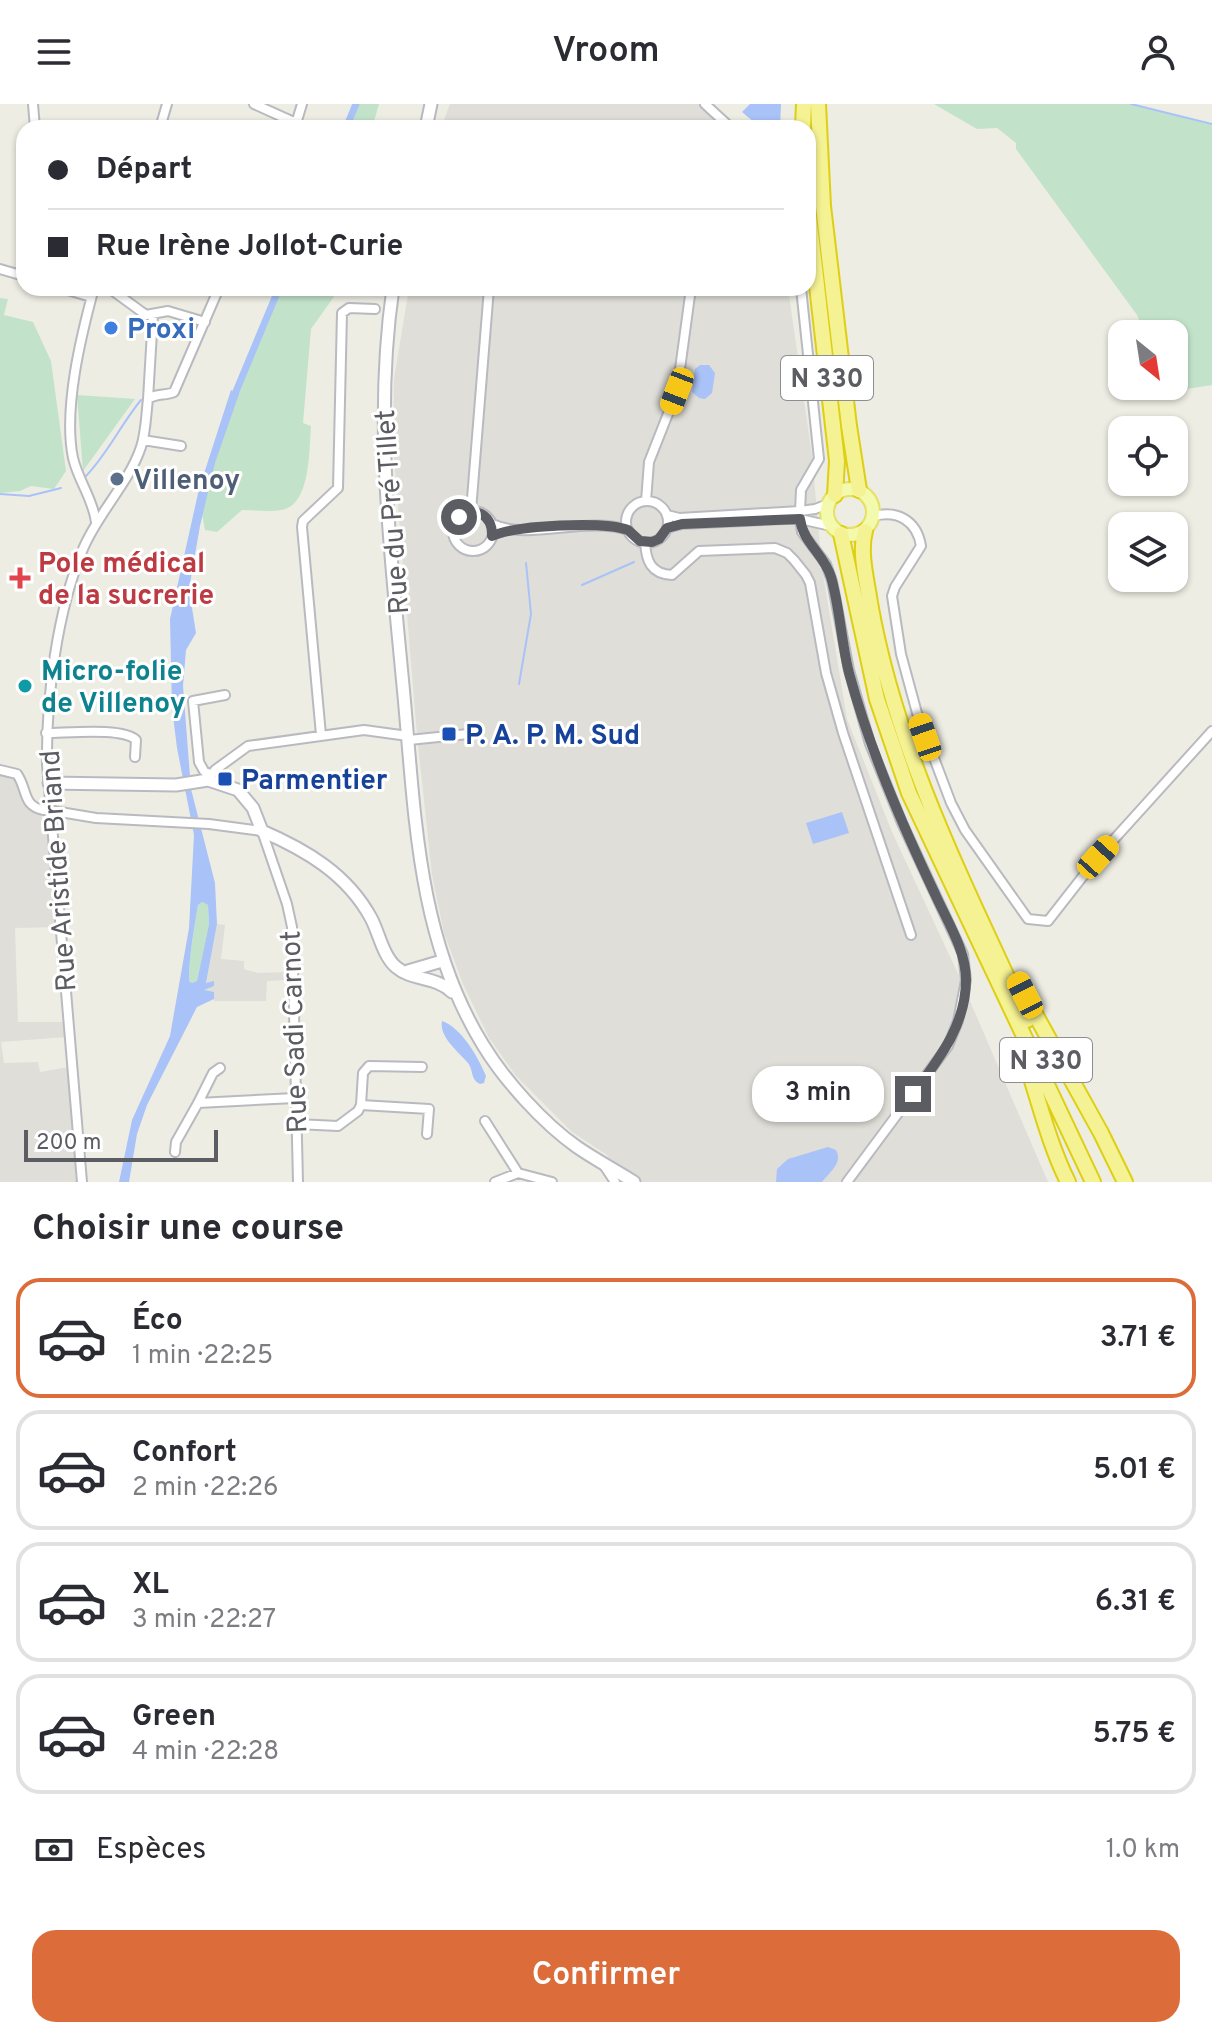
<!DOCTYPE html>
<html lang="fr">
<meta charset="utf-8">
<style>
:root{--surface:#fff;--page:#f7f7f7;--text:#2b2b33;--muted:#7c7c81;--line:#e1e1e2;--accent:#dc6d3b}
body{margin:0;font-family:Overpass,sans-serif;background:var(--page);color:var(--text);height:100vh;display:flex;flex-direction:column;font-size:30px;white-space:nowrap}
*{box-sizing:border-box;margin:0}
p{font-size:26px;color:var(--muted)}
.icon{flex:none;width:44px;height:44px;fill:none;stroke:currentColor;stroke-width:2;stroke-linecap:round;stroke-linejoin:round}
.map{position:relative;height:1078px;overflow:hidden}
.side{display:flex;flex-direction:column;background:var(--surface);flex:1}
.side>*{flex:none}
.top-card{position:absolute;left:16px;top:16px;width:800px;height:176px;border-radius:24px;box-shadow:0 2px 6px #0004;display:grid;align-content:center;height:176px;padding:0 32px;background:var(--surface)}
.needle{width:52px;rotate:150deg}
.controls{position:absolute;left:1108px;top:216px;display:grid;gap:16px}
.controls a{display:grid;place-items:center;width:80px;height:80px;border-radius:16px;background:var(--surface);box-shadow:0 2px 6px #0004;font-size:40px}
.scale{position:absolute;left:24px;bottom:20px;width:194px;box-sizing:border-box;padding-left:8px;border:4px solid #5c5d63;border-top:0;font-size:22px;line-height:28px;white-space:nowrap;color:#5c5d63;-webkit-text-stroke:6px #fff;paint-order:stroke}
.end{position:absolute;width:36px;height:36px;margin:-18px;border:10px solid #5c5d63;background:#fff;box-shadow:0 0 0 4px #fff}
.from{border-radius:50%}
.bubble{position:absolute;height:56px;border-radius:24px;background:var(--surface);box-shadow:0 2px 6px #0004;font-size:26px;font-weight:600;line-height:56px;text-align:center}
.car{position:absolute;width:24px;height:48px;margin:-24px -12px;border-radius:10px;box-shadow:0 0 6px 2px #0007;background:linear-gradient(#f5c518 24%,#345 0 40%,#f5c518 0 76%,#345 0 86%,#f5c518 0)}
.top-card b{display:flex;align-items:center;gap:28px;height:76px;font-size:30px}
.top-card b+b{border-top:2px solid var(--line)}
.top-card i{width:20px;height:20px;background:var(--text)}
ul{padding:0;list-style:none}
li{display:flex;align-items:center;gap:24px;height:120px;margin:0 16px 12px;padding:0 16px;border:4px solid var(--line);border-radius:24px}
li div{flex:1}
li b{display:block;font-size:30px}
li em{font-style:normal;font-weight:600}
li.active{border-color:var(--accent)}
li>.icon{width:72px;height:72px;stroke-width:1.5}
h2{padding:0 32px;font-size:36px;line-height:96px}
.pay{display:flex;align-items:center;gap:20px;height:88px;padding:0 32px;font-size:30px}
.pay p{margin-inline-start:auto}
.cta{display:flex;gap:16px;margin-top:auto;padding:16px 32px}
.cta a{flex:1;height:92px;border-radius:24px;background:var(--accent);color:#fff;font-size:32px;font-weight:600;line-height:92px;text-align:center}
header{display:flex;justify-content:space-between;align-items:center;height:104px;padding:0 32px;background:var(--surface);font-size:36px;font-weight:600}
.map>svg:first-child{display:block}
.industrial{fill:#dfded8}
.green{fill:#c2e3ca}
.water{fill:#a9c3f8;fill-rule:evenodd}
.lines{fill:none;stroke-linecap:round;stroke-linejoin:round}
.stream{stroke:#a9c3f8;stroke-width:2}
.canal{stroke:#a9c3f8;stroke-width:7}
.street-casing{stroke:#b9babf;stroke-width:12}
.secondary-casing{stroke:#b9bac1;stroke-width:15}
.primary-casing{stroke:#e6e063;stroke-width:16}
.highway-casing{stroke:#dfcf12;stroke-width:18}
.street{stroke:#fff;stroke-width:8}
.secondary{stroke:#fff;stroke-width:11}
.primary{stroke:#f3f9ad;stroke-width:12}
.highway{stroke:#f5f293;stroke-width:14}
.street-bridge-casing{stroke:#b9babf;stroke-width:12;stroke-linecap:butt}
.street-bridge{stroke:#fff;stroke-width:8}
.route{stroke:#5c5d63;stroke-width:10}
.shop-dot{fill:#3f7fe0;stroke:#fff;stroke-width:3}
.service-dot{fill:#5c6f8a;stroke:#fff;stroke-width:3}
.health-dot{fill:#e0444e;stroke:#fff;stroke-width:3}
.culture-dot{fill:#0f9aa8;stroke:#fff;stroke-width:3}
.transit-dot{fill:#1a4fb4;stroke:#fff;stroke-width:3}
.labels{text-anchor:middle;stroke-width:6;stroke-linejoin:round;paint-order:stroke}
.shield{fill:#fff;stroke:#8d8e92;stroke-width:2}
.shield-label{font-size:26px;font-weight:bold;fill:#5c5d63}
.shop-label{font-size:28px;font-weight:bold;fill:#366cbe;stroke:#fff;text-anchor:start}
.service-label{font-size:28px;font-weight:bold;fill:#4e5e75;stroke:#fff;text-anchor:start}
.street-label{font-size:28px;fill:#5c5d63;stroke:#fff}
.health-label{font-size:28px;font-weight:bold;fill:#be3a42;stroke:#fff;text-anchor:start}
.culture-label{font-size:28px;font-weight:bold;fill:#0d838f;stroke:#fff;text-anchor:start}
.transit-label{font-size:28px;font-weight:bold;fill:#164399;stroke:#fff;text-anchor:start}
</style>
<header><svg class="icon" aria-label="menu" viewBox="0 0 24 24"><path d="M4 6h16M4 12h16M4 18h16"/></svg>Vroom<svg class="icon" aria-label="person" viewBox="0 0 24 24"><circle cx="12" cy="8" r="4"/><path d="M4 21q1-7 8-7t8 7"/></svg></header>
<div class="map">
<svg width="1212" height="1078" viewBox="0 0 1212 1078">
<rect width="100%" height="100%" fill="#edede4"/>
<path class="industrial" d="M450,0H700L727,24H441Z
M409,184H788L812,352L822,464L847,615L892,728L960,874L1048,1078H619L607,1051L572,1028L516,972L489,934L463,880L444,829L432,771L417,631L393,341L394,275Z
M0,664L23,670L47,725L57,823L15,824L18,918H64L66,933L1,938L4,959L38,958L40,968L69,963L76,1078H0Z
M217,820L225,821L221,855L244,857V865L258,869L287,868V876L267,877L266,897H214V888H204V885L214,882L206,880Z"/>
<path class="green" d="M359,0H379L372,24H349Z
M934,0H1135L1212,21V281L1161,289L1151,282H1174V230H1145L1137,211L1016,45V39L997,24L977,25Z
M277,184H336L333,194L311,225L303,319L311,322C309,346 311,402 281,406C269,408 255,406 242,406L217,428L205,426L201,405L227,317Z
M0,194L8,195L4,211L33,218L51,257L66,367L54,385L31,382L20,387L0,389Z
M77,291L135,295L83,367Z
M202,798L208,801L209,820L197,877L192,879L189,877C189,851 194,826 198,801Z"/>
<path class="water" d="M750,0H781L780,24H761L742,8Z
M700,261H709L715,269L712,289L705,295L699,294L692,288L695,265Z
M231,286L239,290L215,359L200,422L189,485L196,529L186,546L183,582L191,685L215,779L217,820L206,879L214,877V882L204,886L214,888V895L197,903L147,1001L137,1030L129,1078H119L132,1016L170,932L189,824L194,731L177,644L172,604L170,515L199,385ZM202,798L208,801L209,820L197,877L192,879L189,877C189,851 194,826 198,801Z
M842,708L849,729L813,740L806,719Z
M442,917C462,924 478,953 486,972L484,979L480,980C470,975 474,967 468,959C458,947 439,933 442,917Z
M828,1043L836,1046C843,1059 830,1068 822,1078H776L777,1065L788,1055Z"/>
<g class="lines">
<path class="stream" d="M1131,0L1212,20
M85,373C107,351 121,320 141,296
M0,390L29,392L61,384
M582,481L634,458
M519,580L531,510L526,459"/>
<path class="canal" d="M346,24L356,0
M232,297L279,184"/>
<defs>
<path id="street" d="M33,0L35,24
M254,0L296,19
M705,0L731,24
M295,23L302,0
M160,24L167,0
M0,165L24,172
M61,184L91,193
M94,184C81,232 63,305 73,354C78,376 93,395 96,418
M109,184L146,211L168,207L205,218
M148,295L153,211
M143,336L181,342
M646,397L649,358L677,287L691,184
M626 418a21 21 0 1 1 42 0a21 21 0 1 1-42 0Z
M453 427a20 20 0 1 1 40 0a20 20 0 1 1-40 0Z
M471,407L489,184
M800,407L801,386L819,355L801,184
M667,411L679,414L800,407L815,405L828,400
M874,412C898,406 917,417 921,442L895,483L892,492L901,550L917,609L951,699L965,726L1028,815L1048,817L1098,753L1212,627
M800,415L802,428L826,460L832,477L849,566L870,640L902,719L963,850L966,876L958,917L948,942L847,1078
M492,420C529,437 586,412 628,426
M667,424L682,420L784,415H800L831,422
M645,438C646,457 651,470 672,471L699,447L775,444L787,449L794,456L806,471L810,479L826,569L843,629L911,831
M46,629C68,629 123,623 136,636L135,653
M321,631L302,423L303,417L338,384L342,209L349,204L375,205
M409,636L468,630
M0,666L17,670C28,686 22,702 44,706
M211,671L204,667L199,658L193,597L225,591
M208,676L215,666L248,642L364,626L408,632
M60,708L96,714L209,720L262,727L287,800L292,823L298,1078
M198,999L213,969L220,964
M361,1001L429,1005L427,1030
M485,1017L518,1069
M296,1020L338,1022L358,1007L361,1001L363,969L369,962L422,963
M175,1048L176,1038L198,999L295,994
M605,1063L615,1078
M82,1078L47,661C46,594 57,507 83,445C98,409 129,379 141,343C146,328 146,311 148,295C157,289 165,292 174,288L219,184
M495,1078L518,1069L552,1078"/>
<path id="secondary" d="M426,24L431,0
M393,184C374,314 390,442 402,571C415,699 414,829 483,941C505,977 543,1019 577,1043C596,1056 615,1066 634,1078
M49,679L176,681L208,676L238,686L253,704L262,727C306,746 347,770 371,814C379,829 383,852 396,863C412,877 436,872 452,888
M408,867L442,857"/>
<path id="primary" d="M827 408a23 23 0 1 1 46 0a23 23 0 1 1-46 0Z"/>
<path id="highway" d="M818,0L823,102L849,322L859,386
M803,24L804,0
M808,103L837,357L835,391
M865,427C859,449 867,477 870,499C896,647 965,781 1027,916
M841,430L877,595L909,689L1093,1078
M1029,899L1101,1029L1125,1078
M1021,943C1037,988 1047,1036 1068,1078"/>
</defs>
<use href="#street" class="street-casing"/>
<use href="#secondary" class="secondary-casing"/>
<use href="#primary" class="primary-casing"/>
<use href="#highway" class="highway-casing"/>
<use href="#street" class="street"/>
<use href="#secondary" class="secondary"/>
<use href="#primary" class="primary"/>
<use href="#highway" class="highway"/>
<defs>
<path id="street-bridge" d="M44,706L60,708"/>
</defs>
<use href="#street-bridge" class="street-bridge-casing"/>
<use href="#street-bridge" class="street-bridge"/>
</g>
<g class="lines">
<path class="route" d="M459,413C476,401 493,412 492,432C517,421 603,417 628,426L640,437L652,438L659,435L667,424L682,420L800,415C803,439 824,450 831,473C840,504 841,537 849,569C870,646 901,718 935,790C947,817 966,846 966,876C966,921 939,955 913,990"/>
</g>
<circle class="shop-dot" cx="111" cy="224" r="8"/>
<circle class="service-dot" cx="117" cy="375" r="8"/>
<path class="health-dot" d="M16 462h8v8h8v8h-8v8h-8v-8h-8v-8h8z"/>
<circle class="culture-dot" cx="25" cy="582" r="8"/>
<g class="transit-dot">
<rect x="441" y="622" width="16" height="16" rx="4"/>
<rect x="217" y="667" width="16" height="16" rx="4"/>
</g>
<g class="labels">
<g class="shield">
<rect x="781" y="252" width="92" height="44" rx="6"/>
<rect x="1000" y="934" width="92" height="44" rx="6"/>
</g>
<g class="shield-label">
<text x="827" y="283">N 330</text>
<text x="1046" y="965">N 330</text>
</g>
<g class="shop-label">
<text x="127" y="234">Proxi</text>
</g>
<g class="service-label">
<text x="133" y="385">Villenoy</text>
</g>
<g class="street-label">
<text transform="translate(391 408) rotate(-94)" y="10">Rue du Pré Tillet</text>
<text transform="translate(57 767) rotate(-94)" y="10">Rue Aristide Briand</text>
<text transform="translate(293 928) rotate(-92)" y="10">Rue Sadi Carnot</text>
</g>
<g class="health-label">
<text x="38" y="468">Pole médical<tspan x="38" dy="32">de la sucrerie</tspan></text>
</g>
<g class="culture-label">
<text x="41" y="576">Micro-folie<tspan x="41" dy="32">de Villenoy</tspan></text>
</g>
<g class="transit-label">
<text x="465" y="640">P. A. P. M. Sud</text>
<text x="241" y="685">Parmentier</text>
</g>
</g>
</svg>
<div class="controls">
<a><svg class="needle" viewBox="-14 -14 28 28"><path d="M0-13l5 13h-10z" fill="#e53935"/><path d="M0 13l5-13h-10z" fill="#7c7c81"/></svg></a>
<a><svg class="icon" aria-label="locate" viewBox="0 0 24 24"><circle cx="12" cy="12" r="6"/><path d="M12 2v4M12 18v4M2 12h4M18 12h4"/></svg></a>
<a><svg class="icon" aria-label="layers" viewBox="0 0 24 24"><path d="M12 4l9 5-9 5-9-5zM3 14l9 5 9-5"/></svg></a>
</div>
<div class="scale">200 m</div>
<i class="end from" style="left:459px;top:413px"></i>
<i class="end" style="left:913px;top:990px"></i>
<div class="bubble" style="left:752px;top:962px;width:132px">3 min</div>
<i class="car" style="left:677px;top:287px;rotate:201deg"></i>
<i class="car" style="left:925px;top:633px;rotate:341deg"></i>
<i class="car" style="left:1098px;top:753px;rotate:42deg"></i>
<i class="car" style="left:1025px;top:891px;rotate:333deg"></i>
<div class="top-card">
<b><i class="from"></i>Départ</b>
<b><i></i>Rue Irène Jollot-Curie</b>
</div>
</div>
<section class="side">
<h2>Choisir une course</h2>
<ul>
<li class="active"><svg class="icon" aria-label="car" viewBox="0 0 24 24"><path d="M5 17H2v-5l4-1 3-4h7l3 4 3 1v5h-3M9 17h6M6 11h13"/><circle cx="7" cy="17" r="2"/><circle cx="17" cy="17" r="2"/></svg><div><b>Éco</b><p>1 min · 22:25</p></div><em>3.71 €</em></li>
<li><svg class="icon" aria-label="car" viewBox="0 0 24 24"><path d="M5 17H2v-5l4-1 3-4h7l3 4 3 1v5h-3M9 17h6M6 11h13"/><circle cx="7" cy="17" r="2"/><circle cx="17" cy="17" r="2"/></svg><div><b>Confort</b><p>2 min · 22:26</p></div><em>5.01 €</em></li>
<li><svg class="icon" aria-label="car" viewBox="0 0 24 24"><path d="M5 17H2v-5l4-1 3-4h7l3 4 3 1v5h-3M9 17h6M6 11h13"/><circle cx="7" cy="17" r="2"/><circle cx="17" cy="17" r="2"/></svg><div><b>XL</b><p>3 min · 22:27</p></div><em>6.31 €</em></li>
<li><svg class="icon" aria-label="car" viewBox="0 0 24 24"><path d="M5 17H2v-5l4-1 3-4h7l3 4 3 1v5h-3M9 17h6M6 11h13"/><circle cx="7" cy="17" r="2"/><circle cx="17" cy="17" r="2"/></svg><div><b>Green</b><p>4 min · 22:28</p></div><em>5.75 €</em></li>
</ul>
<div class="pay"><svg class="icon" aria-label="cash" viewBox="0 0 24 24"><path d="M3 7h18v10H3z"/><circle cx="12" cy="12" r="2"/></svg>Espèces<p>1.0 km</p></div>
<div class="cta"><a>Confirmer</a></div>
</section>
